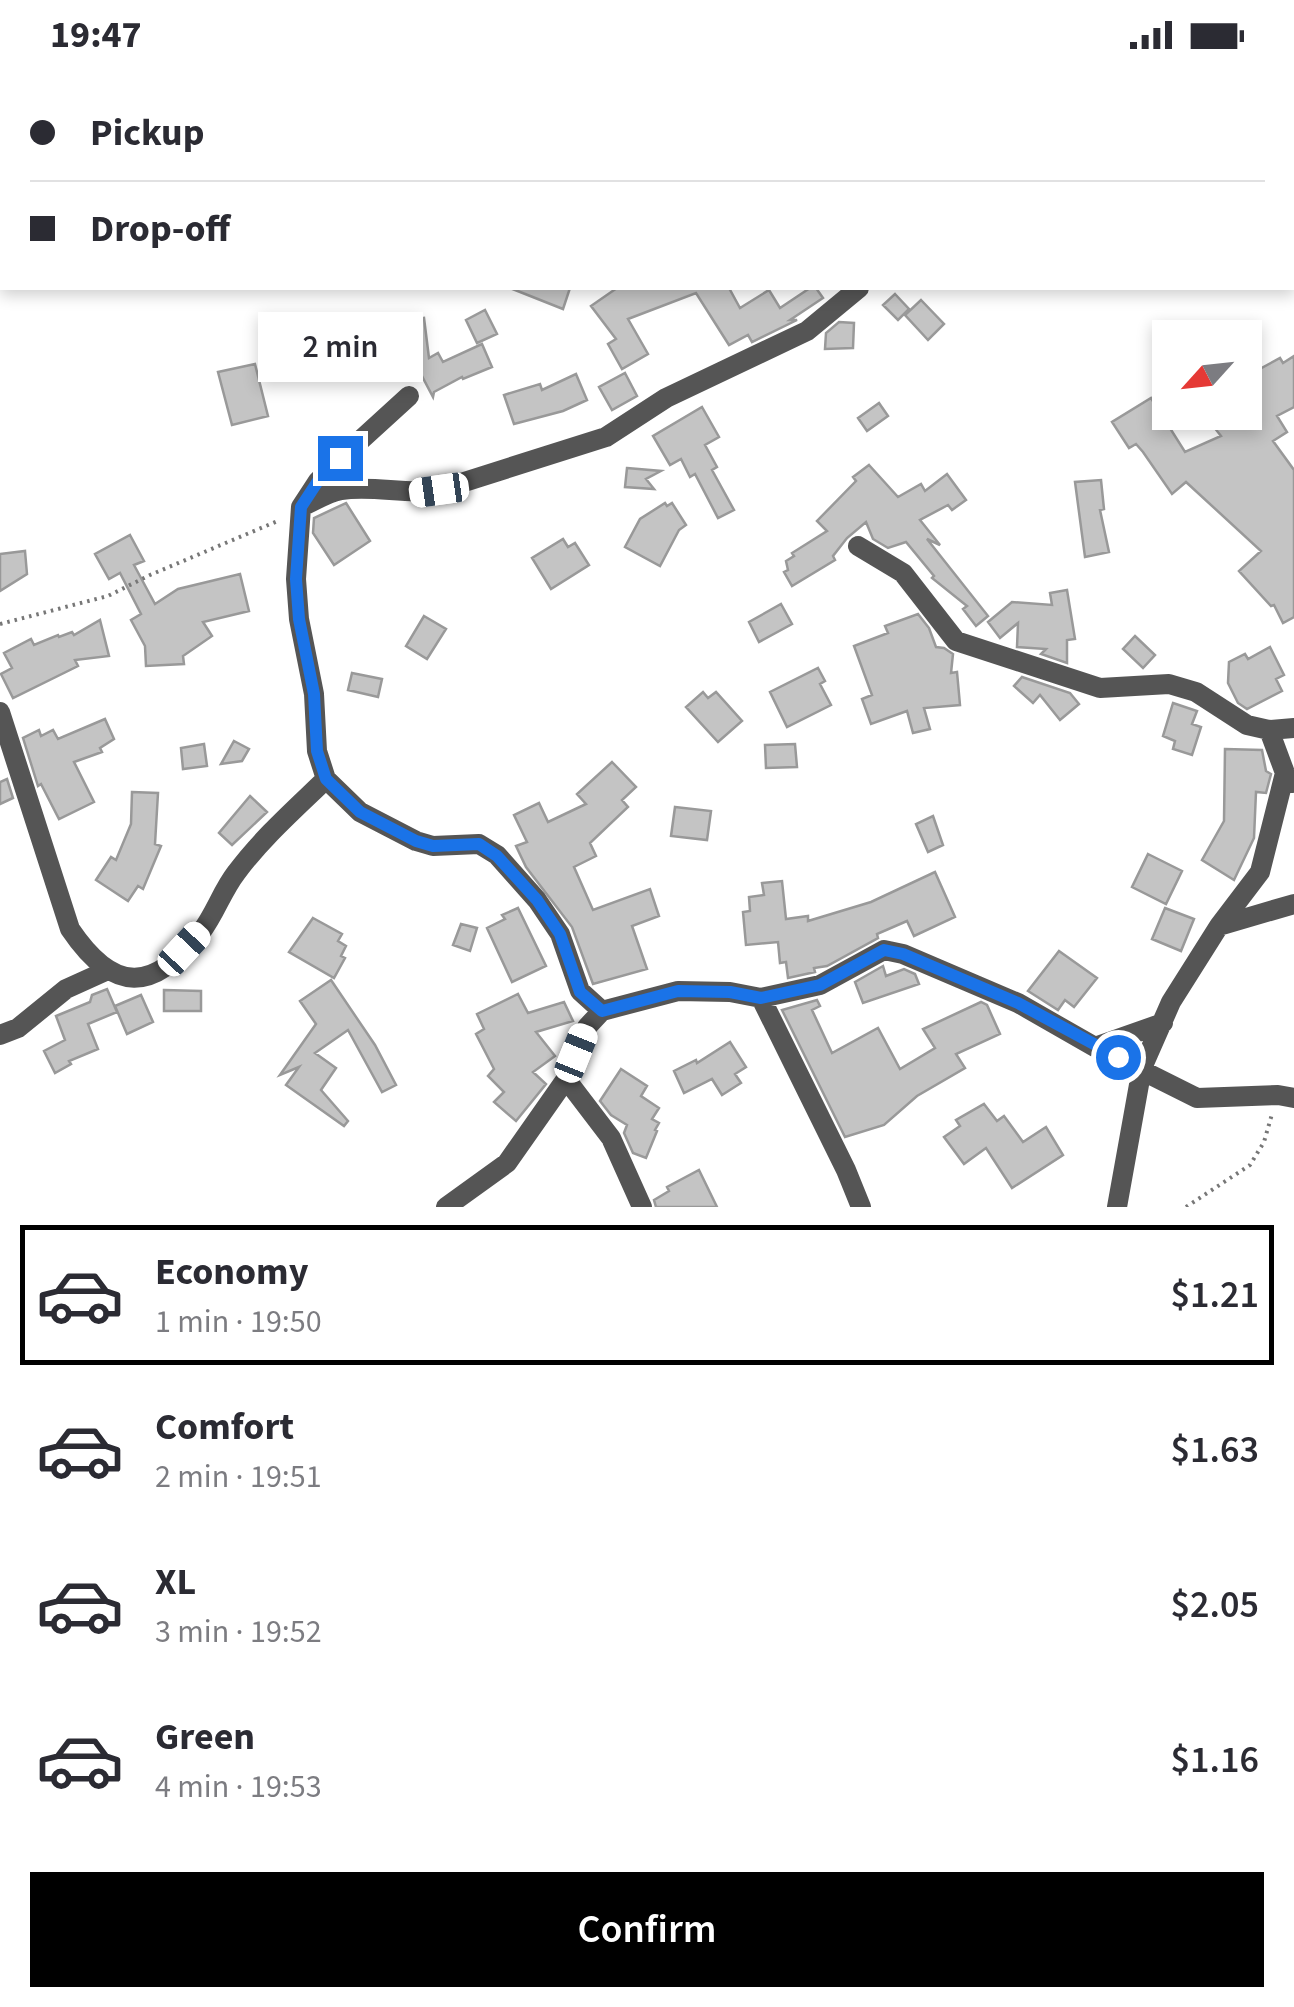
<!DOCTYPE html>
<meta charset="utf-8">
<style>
:root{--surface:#fff;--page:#f7f7f7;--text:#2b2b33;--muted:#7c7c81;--line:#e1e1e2;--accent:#000}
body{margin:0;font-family:"Source Sans 3",sans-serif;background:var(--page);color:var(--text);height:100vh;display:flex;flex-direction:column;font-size:38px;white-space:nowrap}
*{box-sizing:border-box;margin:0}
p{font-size:32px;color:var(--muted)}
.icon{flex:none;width:55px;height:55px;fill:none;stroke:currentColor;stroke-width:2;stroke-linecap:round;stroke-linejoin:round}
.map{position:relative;height:1137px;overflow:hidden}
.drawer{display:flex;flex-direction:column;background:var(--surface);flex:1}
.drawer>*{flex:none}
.top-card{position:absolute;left:0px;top:0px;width:1295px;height:220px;box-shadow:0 5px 15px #0003;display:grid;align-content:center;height:220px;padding:0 30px;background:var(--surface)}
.needle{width:65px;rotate:243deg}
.buttons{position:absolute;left:1152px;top:250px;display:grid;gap:20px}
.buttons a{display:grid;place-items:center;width:110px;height:110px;border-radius:0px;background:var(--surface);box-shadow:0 5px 15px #0003;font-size:50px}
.end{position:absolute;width:45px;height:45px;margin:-22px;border:12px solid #1a73e8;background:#fff;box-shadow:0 0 0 5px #fff}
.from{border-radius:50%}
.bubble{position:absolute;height:70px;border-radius:0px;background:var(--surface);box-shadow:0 5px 15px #0003;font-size:32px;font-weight:600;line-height:70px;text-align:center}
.car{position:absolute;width:30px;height:60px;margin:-30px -15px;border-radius:12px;box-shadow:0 0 8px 2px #0007;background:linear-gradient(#fff 24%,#345 0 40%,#fff 0 76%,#345 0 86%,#fff 0)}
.top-card b{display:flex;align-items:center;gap:35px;height:95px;font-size:38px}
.top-card b+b{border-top:2px solid var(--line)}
.top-card i{width:25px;height:25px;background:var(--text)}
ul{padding:18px 0 0;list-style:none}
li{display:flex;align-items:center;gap:30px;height:140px;margin:0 20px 15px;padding:0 10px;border:5px solid transparent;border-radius:0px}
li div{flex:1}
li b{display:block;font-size:38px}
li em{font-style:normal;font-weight:600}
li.active{border-color:var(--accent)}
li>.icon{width:90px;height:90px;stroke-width:1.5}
.action{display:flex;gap:20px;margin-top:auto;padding:20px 30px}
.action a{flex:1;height:115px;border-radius:0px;background:var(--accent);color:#fff;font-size:40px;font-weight:600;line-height:115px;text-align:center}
.status{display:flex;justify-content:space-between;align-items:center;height:70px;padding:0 50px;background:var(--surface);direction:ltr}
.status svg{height:28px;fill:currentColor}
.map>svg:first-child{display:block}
.building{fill:#c4c4c4;stroke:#999;stroke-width:2.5}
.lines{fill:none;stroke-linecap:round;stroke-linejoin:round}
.path{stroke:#777;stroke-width:4;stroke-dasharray:2.5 5;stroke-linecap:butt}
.minor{stroke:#555;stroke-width:20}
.route{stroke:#1a73e8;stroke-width:12}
</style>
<div class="status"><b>19:47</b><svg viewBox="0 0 49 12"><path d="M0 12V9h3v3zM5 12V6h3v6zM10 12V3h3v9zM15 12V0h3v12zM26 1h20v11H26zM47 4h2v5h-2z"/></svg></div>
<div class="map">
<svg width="1294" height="1137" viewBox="0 0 1294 1137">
<rect width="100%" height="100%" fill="#fff"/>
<path class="building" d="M510,218H570L563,239Z
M617,218H729L740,238L769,220L780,238L810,218H816L823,228L790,250H797L752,272L748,265L729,275L696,223L628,249L648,284L622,299L608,274L616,269L591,236Z
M895,224L909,239L898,250L883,235Z
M921,230L944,254L928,270L905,245Z
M485,240L497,264L477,273L466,250Z
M424,248L429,288L438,283L443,292L482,274L492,297L463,309L462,307L434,322L433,327L412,287L407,250Z
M839,252L854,253L853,278L825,279L826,263Z
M1294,286V337L1277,346L1287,362L1273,371L1294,400V547L1283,553L1274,535L1271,536L1239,501L1261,481L1186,412L1172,424L1143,382L1136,374L1129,378L1112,352L1151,328L1185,382L1221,366L1210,352L1222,342H1245V307L1280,288L1283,293Z
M255,294L268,346L232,355L218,302Z
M625,303L637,326L612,340L599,317Z
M576,304L587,330L563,341L514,354L504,325L540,314L542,320Z
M879,333L888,346L867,361L858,348Z
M702,337L719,367L705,375L717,397L712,400L734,440L718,448L695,404L690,407L681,389L670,395L653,366Z
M869,395L898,427L921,414L925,421L947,404L966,430L952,440L948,435L920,450L940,475L927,469L988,546L976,556L963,539L967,536L932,508L934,506L906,472L888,478L873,469L866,452L847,468L833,486L835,490L792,516L784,502L788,500L786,491L794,486L792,483L827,461L817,451L856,411L853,407Z
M627,398L661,401L646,409L654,419L625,417Z
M1101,410L1104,439L1100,440L1109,482L1085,487L1075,412Z
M346,433L370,471L334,495L313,463L314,448Z
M665,433L667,436L672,433L686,455L679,460L660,496L625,477L640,449Z
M130,465L144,491L134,495L155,534L178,519L240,504L249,541L203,552L212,566L183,586L184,594L146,596L145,576L131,550L141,544L120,503L109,509L95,484Z
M563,469L568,477L575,473L589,495L551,519L532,488Z
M25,481L27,504L0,521V484Z
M1067,520L1075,569L1067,570V593L1041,584L1046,579L1017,577L1018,553L1000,568L988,552L1012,532L1052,535L1050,523Z
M781,534L792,554L759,572L749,552Z
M918,544L929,558L936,577L944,578L953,584L951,603L957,602L960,635L924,638L930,659L913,663L907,641L871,654L862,629L872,625L854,576L888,563L885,556Z
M424,546L446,559L427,589L406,576Z
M100,550L109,586L75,590L78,596L13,628L1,604L12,598L4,583L31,569L34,575L58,565L59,567L72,562L74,565Z
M1135,566L1155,585L1143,598L1123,579Z
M1270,577L1284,605L1276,609L1282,621L1247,639L1238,633L1228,613L1229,592L1245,584L1248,589Z
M818,598L825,611L820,614L831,635L787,657L770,622Z
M352,603L382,609L378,627L348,620Z
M1022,607L1070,623L1079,634L1060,650L1040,625L1033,633L1014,616Z
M703,622L708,628L716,622L742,651L718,672L686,637Z
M1173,633L1197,641L1192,654L1201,657L1192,685L1173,679L1175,671L1163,666Z
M105,649L114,669L100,678L102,682L74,692L94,732L59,749L41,714L38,716L23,668L39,660L41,666L53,660L58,669Z
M234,671L249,679L242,691L221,694Z
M204,674L207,696L183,699L181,678Z
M795,674L797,697L766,698L765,675Z
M1225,679L1262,680L1266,701L1271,704L1266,723L1256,722L1254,768L1234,810L1202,790L1224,751Z
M612,692L636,717L622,730L628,737L590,773L596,786L574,797L593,840L650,819L659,846L632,856L647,899L593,914L572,857L526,797L516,776L527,772L514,745L539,733L548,752L586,734L577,724Z
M7,709L13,728L0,734V712Z
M132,722L158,723L155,774L161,776L143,819L138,816L128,831L96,810L111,787L116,790L131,754Z
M250,726L267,742L232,775L219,763Z
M675,737L711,741L707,770L671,766Z
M933,746L943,775L928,782L916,754Z
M1148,784L1182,801L1166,834L1132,817Z
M935,802L955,847L914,866L907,851L877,864L878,868L827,896L814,898L815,902L788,908L786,892L780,893L778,872L746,875L743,842L750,841L749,827L764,825L762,813L782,811L786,849L808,846V851L871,832Z
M518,838L546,896L512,912L487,858L505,849L502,845Z
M1165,838L1194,849L1181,881L1152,869Z
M313,848L342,864L338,871L346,876L341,886L345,888L334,908L289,882Z
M461,854L477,858L470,881L453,875Z
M1059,881L1097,908L1074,937L1065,930L1058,940L1028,921Z
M883,896L886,906L904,899L915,904L919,914L863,933L855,912Z
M331,910L375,975L396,1015L382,1022L348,960L315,983L336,998L321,1020L348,1051L344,1056L286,1015L299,997L280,1005L316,954L300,931Z
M107,919L117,942L88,954L98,979L69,991L71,994L55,1003L44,981L65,970L56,946L90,932L92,925Z
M164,920L201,921V941H164Z
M518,924L528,943L564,932L573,951L536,962L555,986L533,1002L546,1014L516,1051L494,1032L504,1022L488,1006L494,999L476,964L484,959L477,944Z
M141,925L153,952L127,964L115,936Z
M817,930L820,936L812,940L832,983L878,958L900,999L935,978L923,959L981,932L987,935L1000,964L956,984L965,998L917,1026L884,1055L845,1067L782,940Z
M730,972L746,997L735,1004L741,1013L722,1025L712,1009L684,1023L674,1001L696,990L697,993Z
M621,999L647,1016L641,1026L659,1038L652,1049L659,1053L655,1060L657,1061L646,1088L633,1083L624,1063L627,1055L611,1045L600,1031Z
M984,1034L997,1051L1004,1046L1023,1072L1046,1057L1063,1085L1012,1118L986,1078L964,1094L944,1067L960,1056L956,1050Z
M699,1100L717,1137H656L654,1130L669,1121L667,1117Z"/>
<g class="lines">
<path class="path" d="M924,0V2
M0,554L108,526L150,505L280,450
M1186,1137L1250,1095L1264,1072L1272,1044"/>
<path class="minor" d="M202,0L215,2
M286,2L299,0
M504,2V0
M1141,2L1144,0
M409,326L341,388L318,411L301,437L296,509L299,549L314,624L317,681L326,709L360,742L416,771L433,776L479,774L497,785L537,830L560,864L580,921L602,941
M303,436C315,431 328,422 341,420C374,415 406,425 439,420L606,367L666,328L807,261L859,218
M858,476L903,503L956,571L1100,618L1169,614L1196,622L1247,655L1269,660L1294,658
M0,642L70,859C114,924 153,923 201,862C215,844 222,821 236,803C262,768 295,739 326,709
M1269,660L1285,703L1292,713
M1219,856L1260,802L1285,703
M761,928L846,1100L861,1137
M0,965L18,958L66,919L108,900
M1095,977L1163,953
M566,1009L611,1068L642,1137
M446,1137L507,1093L566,1009L587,957L602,941L678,921L730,922L761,928L820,915L884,880L903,884L1018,933L1095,977L1197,1028L1278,1025L1294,1028
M1117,1137L1142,998L1171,932L1219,856L1294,834"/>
</g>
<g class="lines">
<path class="route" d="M340,388L318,411L301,437L296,509L299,549L314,624L317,681L326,709L360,742L416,771L433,776L479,774L497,786L537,830L560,864L580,922L602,941L678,921L730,922L761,928L820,915L884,880L903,884L1018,933L1118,987"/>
</g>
</svg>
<div class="buttons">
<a><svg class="needle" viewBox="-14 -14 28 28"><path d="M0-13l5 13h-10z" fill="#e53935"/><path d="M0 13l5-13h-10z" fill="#7c7c81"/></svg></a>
</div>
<i class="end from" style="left:1118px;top:987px"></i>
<i class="end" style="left:340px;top:388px"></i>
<div class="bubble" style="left:258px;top:242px;width:165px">2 min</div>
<i class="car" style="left:439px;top:420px;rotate:262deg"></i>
<i class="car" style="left:184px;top:879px;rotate:43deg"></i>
<i class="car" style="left:576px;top:983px;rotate:22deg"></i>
<div class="top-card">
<b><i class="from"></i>Pickup</b>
<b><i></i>Drop-off</b>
</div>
</div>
<section class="drawer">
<ul>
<li class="active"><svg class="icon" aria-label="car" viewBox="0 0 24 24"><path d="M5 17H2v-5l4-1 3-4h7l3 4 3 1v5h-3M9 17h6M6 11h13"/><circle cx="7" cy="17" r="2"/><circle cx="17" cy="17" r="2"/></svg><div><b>Economy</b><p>1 min · 19:50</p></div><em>$1.21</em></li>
<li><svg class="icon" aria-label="car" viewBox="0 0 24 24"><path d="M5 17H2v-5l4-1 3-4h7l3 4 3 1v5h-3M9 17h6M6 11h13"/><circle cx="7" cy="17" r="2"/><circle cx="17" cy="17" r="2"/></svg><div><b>Comfort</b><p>2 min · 19:51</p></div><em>$1.63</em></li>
<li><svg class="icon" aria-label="car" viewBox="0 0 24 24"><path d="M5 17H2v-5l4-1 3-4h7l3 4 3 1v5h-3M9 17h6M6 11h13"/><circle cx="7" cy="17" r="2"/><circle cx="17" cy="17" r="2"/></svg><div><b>XL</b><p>3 min · 19:52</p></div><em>$2.05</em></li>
<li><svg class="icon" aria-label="car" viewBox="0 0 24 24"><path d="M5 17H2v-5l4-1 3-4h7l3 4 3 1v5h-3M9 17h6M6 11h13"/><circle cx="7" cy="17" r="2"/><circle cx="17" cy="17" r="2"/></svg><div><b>Green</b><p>4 min · 19:53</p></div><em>$1.16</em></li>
</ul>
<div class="action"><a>Confirm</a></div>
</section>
